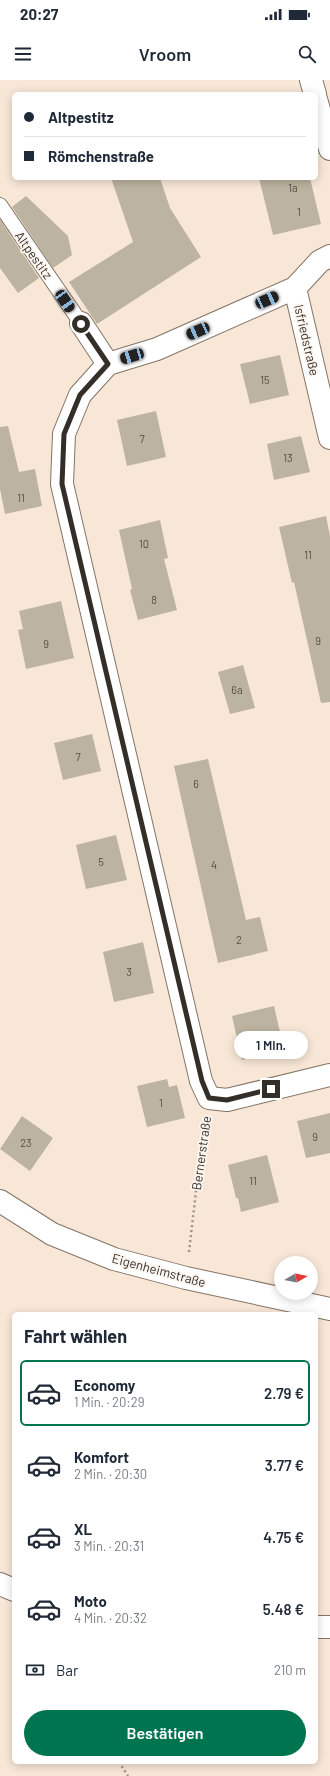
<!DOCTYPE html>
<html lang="de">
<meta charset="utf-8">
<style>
:root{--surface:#fff;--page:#f2f2f3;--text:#1f2937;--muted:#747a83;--line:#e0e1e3;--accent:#00744f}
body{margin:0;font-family:Barlow,sans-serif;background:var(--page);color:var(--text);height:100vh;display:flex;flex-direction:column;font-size:15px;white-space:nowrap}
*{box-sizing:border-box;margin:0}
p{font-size:13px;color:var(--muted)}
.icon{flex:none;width:22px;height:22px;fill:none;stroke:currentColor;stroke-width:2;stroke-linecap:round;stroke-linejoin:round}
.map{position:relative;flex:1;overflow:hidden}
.sheet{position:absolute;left:12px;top:1232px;width:306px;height:452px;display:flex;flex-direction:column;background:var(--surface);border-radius:6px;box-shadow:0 2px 10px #0003}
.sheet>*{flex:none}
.hud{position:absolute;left:12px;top:12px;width:306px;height:88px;border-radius:6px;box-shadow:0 2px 10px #0003;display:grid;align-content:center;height:88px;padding:0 12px;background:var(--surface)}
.needle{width:26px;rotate:80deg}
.fabs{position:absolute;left:274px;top:1176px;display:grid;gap:8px}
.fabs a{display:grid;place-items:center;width:44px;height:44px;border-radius:50%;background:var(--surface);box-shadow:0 2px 10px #0003;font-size:20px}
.end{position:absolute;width:18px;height:18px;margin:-9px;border:5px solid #342e28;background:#fff;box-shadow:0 0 0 2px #fff}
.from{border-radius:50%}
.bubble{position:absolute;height:28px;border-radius:14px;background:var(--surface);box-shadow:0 2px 10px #0003;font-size:13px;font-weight:600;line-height:28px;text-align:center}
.car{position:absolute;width:12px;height:24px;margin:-12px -6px;border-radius:5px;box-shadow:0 0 3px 1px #0007;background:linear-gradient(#222 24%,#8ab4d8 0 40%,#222 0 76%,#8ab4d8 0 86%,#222 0)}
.hud b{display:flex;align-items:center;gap:14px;height:38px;font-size:15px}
.hud b+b{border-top:1px solid var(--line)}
.hud i{width:10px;height:10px;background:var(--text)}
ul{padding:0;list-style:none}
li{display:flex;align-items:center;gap:12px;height:66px;margin:0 8px 6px;padding:0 4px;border:2px solid transparent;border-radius:6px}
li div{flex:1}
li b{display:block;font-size:15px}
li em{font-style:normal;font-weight:600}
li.current{border-color:var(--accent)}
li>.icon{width:36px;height:36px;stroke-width:1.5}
h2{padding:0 12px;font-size:18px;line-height:48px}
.pay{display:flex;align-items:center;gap:10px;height:44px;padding:0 12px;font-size:15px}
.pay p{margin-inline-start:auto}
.cta{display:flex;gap:8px;margin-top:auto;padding:8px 12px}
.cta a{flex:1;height:46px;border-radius:24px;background:var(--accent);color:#fff;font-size:16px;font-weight:600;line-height:46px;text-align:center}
.status{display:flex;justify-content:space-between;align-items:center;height:28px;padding:0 20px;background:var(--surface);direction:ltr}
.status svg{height:11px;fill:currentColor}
header{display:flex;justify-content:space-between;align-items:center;height:52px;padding:0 12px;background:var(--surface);font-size:18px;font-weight:600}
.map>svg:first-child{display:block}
.building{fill:#bcb3a0}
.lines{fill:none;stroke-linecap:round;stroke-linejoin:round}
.lane-casing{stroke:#837466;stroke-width:16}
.street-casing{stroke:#837466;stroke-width:24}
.path{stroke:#9e9287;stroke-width:2.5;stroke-dasharray:2 3;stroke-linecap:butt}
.lane{stroke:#fff;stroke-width:14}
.street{stroke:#fff;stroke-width:22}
.route{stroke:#342e28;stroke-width:5}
.labels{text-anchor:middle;stroke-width:3.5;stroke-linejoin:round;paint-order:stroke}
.number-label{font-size:11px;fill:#564f46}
.street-label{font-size:13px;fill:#342e28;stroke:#fdf6f0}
</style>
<div class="status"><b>20:27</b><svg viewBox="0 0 49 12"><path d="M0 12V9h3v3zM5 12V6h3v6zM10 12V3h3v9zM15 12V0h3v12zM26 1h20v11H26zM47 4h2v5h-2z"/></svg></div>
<header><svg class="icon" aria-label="menu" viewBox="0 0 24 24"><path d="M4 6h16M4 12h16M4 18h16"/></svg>Vroom<svg class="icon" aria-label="search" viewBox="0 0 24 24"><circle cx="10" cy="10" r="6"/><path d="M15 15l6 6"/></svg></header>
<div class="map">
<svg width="330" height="1696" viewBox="0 0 330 1696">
<rect width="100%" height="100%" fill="#f8e7d7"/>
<path class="building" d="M111,98H160L170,128L201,177L97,244L69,202L133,162Z
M259,98H310L321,144L273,155Z
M26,116L68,156L72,175L53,188L12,127Z
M0,140L39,198L18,213L0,188Z
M280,275L289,315L250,324L240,284Z
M156,331L166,377L127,386L117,340Z
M8,346L19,392L35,389L42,426L5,434L0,409V347Z
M301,356L310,392L274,400L267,364Z
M326,436L330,456V622L321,623L294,502L292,503L279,447Z
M160,440L168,478L164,479L177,530L138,540L130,510L132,509L119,450Z
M61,521L74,578L26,589L18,550L23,549L19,531Z
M243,585L255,628L230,634L218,592Z
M92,654L101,691L63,700L54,663Z
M208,679L246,840L260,837L268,871L218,883L174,686Z
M116,755L127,800L86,809L76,765Z
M143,862L154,913L114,922L103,872Z
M274,926L281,956L276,957L279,971L242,980L232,936Z
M167,999L169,1007L177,1005L185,1038L147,1047L137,1006Z
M330,1033V1073L306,1078L297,1041Z
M22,1036L53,1058L30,1091L0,1069Z
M267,1075L279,1122L241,1132L238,1118H236L228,1085Z"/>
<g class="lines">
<defs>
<path id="lane" d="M0,125L81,243"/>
<path id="street" d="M311,0L315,14
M316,19L330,69
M295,208L330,358
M81,243L108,284
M108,284L80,315L64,354L62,404L201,1001L209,1018L227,1020L330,995
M108,284L157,269L295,208L320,181L330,176
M0,1121L52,1154L114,1179L186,1198L330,1229
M0,1504L14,1510
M316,1547H330"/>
</defs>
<use href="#lane" class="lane-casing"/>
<use href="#street" class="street-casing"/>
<path class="path" d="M189,1172L204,1042
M119,1682L128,1696"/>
<use href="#lane" class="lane"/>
<use href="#street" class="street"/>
</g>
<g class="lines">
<path class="route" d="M81,244L108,284L80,315L64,354L62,404L202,1001L209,1018L227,1020L271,1009"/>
</g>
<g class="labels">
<g class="number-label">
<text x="293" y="112">1a</text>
<text x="299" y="136">1</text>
<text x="265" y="304">15</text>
<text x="142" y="363">7</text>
<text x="288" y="382">13</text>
<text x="21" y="422">11</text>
<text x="144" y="468">10</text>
<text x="308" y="479">11</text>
<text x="154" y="524">8</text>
<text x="318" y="565">9</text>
<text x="46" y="568">9</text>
<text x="237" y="614">6a</text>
<text x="78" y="681">7</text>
<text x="196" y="708">6</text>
<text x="101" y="786">5</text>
<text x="214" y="789">4</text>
<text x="239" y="864">2</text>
<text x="129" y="896">3</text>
<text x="161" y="1027">1</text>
<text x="315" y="1061">9</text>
<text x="26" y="1067">23</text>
<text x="253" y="1105">11</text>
</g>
<g class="street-label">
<text transform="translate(34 175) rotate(55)" y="5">Altpestitz</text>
<text transform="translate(307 260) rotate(77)" y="5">Isfriedstraße</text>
<text transform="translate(201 1073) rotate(-82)" y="5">Bernerstraße</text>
<text transform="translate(159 1190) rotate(15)" y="5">Eigenheimstraße</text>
</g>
</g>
</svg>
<div class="fabs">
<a><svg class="needle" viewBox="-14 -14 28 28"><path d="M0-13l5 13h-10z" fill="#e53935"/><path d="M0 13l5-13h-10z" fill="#747a83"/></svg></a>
</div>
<i class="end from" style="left:81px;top:244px"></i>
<i class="end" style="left:271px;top:1009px"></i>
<div class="bubble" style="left:234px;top:951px;width:74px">1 Min.</div>
<i class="car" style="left:267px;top:220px;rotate:66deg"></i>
<i class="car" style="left:65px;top:221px;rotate:146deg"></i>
<i class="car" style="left:198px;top:251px;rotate:246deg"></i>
<i class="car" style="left:132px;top:276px;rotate:254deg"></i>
<div class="hud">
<b><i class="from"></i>Altpestitz</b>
<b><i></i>Römchenstraße</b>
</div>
<section class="sheet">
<h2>Fahrt wählen</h2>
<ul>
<li class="current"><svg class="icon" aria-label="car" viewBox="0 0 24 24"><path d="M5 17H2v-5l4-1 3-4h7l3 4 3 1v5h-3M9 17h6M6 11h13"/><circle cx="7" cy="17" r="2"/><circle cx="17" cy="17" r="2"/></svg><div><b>Economy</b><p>1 Min. · 20:29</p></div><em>2.79 €</em></li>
<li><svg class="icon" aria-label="car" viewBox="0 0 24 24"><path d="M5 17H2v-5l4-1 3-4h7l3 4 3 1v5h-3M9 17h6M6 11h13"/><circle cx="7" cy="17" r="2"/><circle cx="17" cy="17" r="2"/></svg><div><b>Komfort</b><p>2 Min. · 20:30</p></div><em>3.77 €</em></li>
<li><svg class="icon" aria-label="car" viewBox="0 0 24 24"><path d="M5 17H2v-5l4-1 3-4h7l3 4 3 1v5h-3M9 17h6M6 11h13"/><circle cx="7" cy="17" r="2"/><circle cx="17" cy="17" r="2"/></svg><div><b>XL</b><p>3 Min. · 20:31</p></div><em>4.75 €</em></li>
<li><svg class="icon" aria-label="car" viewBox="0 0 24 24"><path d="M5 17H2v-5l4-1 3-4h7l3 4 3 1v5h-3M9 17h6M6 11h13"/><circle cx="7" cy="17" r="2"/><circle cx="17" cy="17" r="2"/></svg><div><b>Moto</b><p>4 Min. · 20:32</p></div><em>5.48 €</em></li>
</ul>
<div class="pay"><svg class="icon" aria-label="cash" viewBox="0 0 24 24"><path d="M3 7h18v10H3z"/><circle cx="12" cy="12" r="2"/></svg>Bar<p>210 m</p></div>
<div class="cta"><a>Bestätigen</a></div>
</section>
</div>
